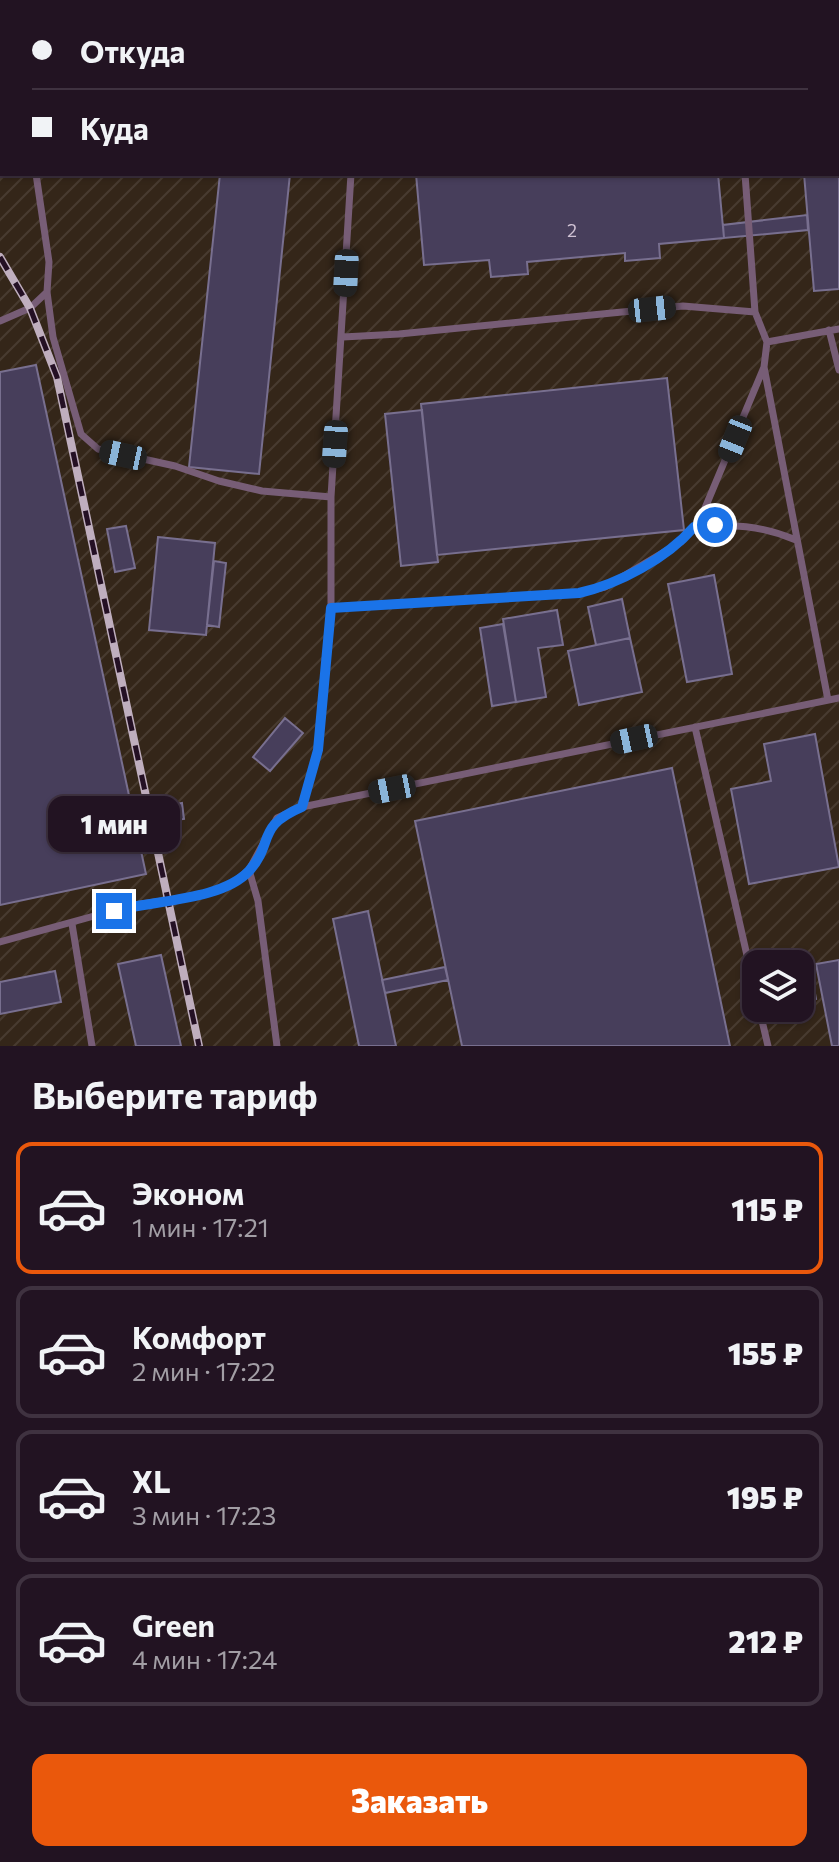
<!DOCTYPE html>
<html lang="ru">
<meta charset="utf-8">
<style>
:root{--surface:#221322;--page:#2e202f;--text:#f1f3f6;--muted:#a29ea5;--line:#3f3240;--accent:#ea580c}
body{margin:0;font-family:Commissioner,sans-serif;background:var(--page);color:var(--text);height:100vh;display:flex;flex-direction:column;font-size:30px;white-space:nowrap}
*{box-sizing:border-box;margin:0}
p{font-size:26px;color:var(--muted)}
.icon{flex:none;width:44px;height:44px;fill:none;stroke:currentColor;stroke-width:2;stroke-linecap:round;stroke-linejoin:round}
.map{position:relative;height:1046px;overflow:hidden}
.panel{display:flex;flex-direction:column;background:var(--surface);flex:1}
.panel>*{flex:none}
.guide{position:absolute;left:0px;top:0px;width:840px;height:176px;box-shadow:0 2px 6px #0004,0 0 0 2px var(--line);display:grid;align-content:center;height:176px;padding:0 32px;background:var(--surface)}
.fabs{position:absolute;left:742px;top:950px;display:grid;gap:16px}
.fabs a{display:grid;place-items:center;width:72px;height:72px;border-radius:16px;background:var(--surface);box-shadow:0 2px 6px #0004,0 0 0 2px var(--line);font-size:40px}
.end{position:absolute;width:36px;height:36px;margin:-18px;border:10px solid #1a73e8;background:#fff;box-shadow:0 0 0 4px #fff}
.from{border-radius:50%}
.bubble{position:absolute;height:56px;border-radius:16px;background:var(--surface);box-shadow:0 2px 6px #0004,0 0 0 2px var(--line);font-size:26px;font-weight:800;line-height:56px;text-align:center}
.car{position:absolute;width:24px;height:48px;margin:-24px -12px;border-radius:10px;box-shadow:0 0 6px 2px #0007;background:linear-gradient(#222 24%,#8ab4d8 0 40%,#222 0 76%,#8ab4d8 0 86%,#222 0)}
.guide b{display:flex;align-items:center;gap:28px;height:76px;font-size:30px}
.guide b+b{border-top:2px solid var(--line)}
.guide i{width:20px;height:20px;background:var(--text)}
ul{padding:0;list-style:none}
li{display:flex;align-items:center;gap:24px;height:132px;margin:0 16px 12px;padding:0 16px;border:4px solid var(--line);border-radius:16px}
li div{flex:1}
li b{display:block;font-size:30px}
li em{font-style:normal;font-weight:800}
li.current{border-color:var(--accent)}
li>.icon{width:72px;height:72px;stroke-width:1.5}
h2{padding:0 32px;font-size:36px;line-height:96px}
.cta{display:flex;gap:16px;margin-top:auto;padding:16px 32px}
.cta a{flex:1;height:92px;border-radius:16px;background:var(--accent);color:#fff;font-size:32px;font-weight:800;line-height:92px;text-align:center}
.map>svg:first-child{display:block}
.industrial{fill:url(#industrial-furrows);fill-rule:evenodd}
.building{fill:#473e5b;stroke:#786f8f;stroke-width:2}
.lines{fill:none;stroke-linecap:round;stroke-linejoin:round}
.service{stroke:#775d76;stroke-width:7}
.rail-casing{stroke:#bfaebe;stroke-width:8}
.rail{stroke:#241024;stroke-width:5;stroke-dasharray:15;stroke-linecap:butt}
.route{stroke:#1a73e8;stroke-width:10}
.labels{text-anchor:middle;stroke-width:7;stroke-linejoin:round;paint-order:stroke}
.number-label{font-size:18px;fill:#cfc1d3}
</style>
<div class="map">
<svg width="839" height="1046" viewBox="0 0 839 1046">
<defs>
<pattern id="industrial-furrows" width="10" height="10" patternUnits="userSpaceOnUse" patternTransform="scale(2)"><rect width="10" height="10" fill="#342619"/><path d="M-1 1l2-2M0 10L10 0M9 11l2-2" fill="none" stroke="#483b30"/></pattern>
</defs>
<rect width="100%" height="100%" fill="#2e192e"/>
<path class="industrial" d="M0,0H839V1046H0ZM2,2H838V174H2ZM756,964H800V1008H756Z"/>
<path class="building" d="M49,0H271V2H49Z
M400,0H703V2H400Z
M839,169V289L814,291L804,174H838Z
M220,174H290L259,474L189,467Z
M416,174H718L724,238L659,244L660,258L625,261V253L527,262L528,274L491,277L489,260L424,265Z
M807,215L808,230L724,238L723,225Z
M36,365L146,874L0,905V372Z
M667,378L684,530L437,555L421,404Z
M422,410L438,562L401,566L385,414Z
M126,526L135,568L115,572L107,529Z
M158,537L215,543L206,635L149,630Z
M214,561L226,563L219,627L207,625Z
M714,575L732,674L687,682L668,584Z
M622,599L630,638L596,645L588,607Z
M557,610L563,645L538,648L546,697L516,702L503,619Z
M503,624L516,702L492,706L480,628Z
M630,638L642,692L579,705L568,651Z
M285,718L303,733L270,771L253,757Z
M815,734L839,867L749,884L731,789L771,781L764,744Z
M672,768L730,1046H462L415,821Z
M182,803L184,819L169,821L166,806Z
M368,911L385,993L396,1046H359L333,919Z
M161,955L181,1046H136L118,964Z
M839,960V1046H832L816,964Z
M810,966L816,999L800,1002V968Z
M445,967L448,980L385,993L382,980Z
M55,971L61,1002L0,1014V982Z"/>
<g class="lines">
<path class="service" d="M18,0V2
M344,0V2
M726,0V2
M838,155H839
M36,174L49,262L47,292L53,337L81,434L98,449L175,466L219,481L262,491L331,497
M745,174L755,312
M0,321L30,308L47,292
M829,330L839,370
M343,337L399,334L683,306L755,312L767,342L839,329
M767,342L764,367L828,700
M694,527C733,524 760,525 796,540
M331,608L579,593L605,587L681,542L700,520L764,367
M695,727L756,995
M302,807L318,750L331,608V497L351,174
M249,870L258,901L277,1046
M72,924L92,1046
M0,942L134,905L203,895L231,884L249,870L277,818L302,807L839,698
M759,1008L768,1046"/>
<defs>
<path id="rail" d="M0,257L30,308L57,377L199,1046"/>
</defs>
<use href="#rail" class="rail-casing"/>
<use href="#rail" class="rail"/>
</g>
<g class="lines">
<path class="route" d="M114,911C152,900 221,901 249,871C275,842 255,827 302,807L318,750L331,608L579,593C619,584 667,558 694,527L715,525"/>
</g>
<g class="labels">
<g class="number-label">
<text x="572" y="237">2</text>
</g>
</g>
</svg>
<div class="fabs">
<a><svg class="icon" aria-label="layers" viewBox="0 0 24 24"><path d="M12 4l9 5-9 5-9-5zM3 14l9 5 9-5"/></svg></a>
</div>
<i class="end from" style="left:715px;top:525px"></i>
<i class="end" style="left:114px;top:911px"></i>
<div class="bubble" style="left:48px;top:796px;width:132px">1 мин</div>
<i class="car" style="left:346px;top:273px;rotate:183deg"></i>
<i class="car" style="left:652px;top:309px;rotate:84deg"></i>
<i class="car" style="left:735px;top:439px;rotate:202deg"></i>
<i class="car" style="left:335px;top:444px;rotate:184deg"></i>
<i class="car" style="left:123px;top:455px;rotate:282deg"></i>
<i class="car" style="left:634px;top:739px;rotate:258deg"></i>
<i class="car" style="left:392px;top:789px;rotate:259deg"></i>
<div class="guide">
<b><i class="from"></i>Откуда</b>
<b><i></i>Куда</b>
</div>
</div>
<section class="panel">
<h2>Выберите тариф</h2>
<ul>
<li class="current"><svg class="icon" aria-label="car" viewBox="0 0 24 24"><path d="M5 17H2v-5l4-1 3-4h7l3 4 3 1v5h-3M9 17h6M6 11h13"/><circle cx="7" cy="17" r="2"/><circle cx="17" cy="17" r="2"/></svg><div><b>Эконом</b><p>1 мин · 17:21</p></div><em>115 ₽</em></li>
<li><svg class="icon" aria-label="car" viewBox="0 0 24 24"><path d="M5 17H2v-5l4-1 3-4h7l3 4 3 1v5h-3M9 17h6M6 11h13"/><circle cx="7" cy="17" r="2"/><circle cx="17" cy="17" r="2"/></svg><div><b>Комфорт</b><p>2 мин · 17:22</p></div><em>155 ₽</em></li>
<li><svg class="icon" aria-label="car" viewBox="0 0 24 24"><path d="M5 17H2v-5l4-1 3-4h7l3 4 3 1v5h-3M9 17h6M6 11h13"/><circle cx="7" cy="17" r="2"/><circle cx="17" cy="17" r="2"/></svg><div><b>XL</b><p>3 мин · 17:23</p></div><em>195 ₽</em></li>
<li><svg class="icon" aria-label="car" viewBox="0 0 24 24"><path d="M5 17H2v-5l4-1 3-4h7l3 4 3 1v5h-3M9 17h6M6 11h13"/><circle cx="7" cy="17" r="2"/><circle cx="17" cy="17" r="2"/></svg><div><b>Green</b><p>4 мин · 17:24</p></div><em>212 ₽</em></li>
</ul>
<div class="cta"><a>Заказать</a></div>
</section>
